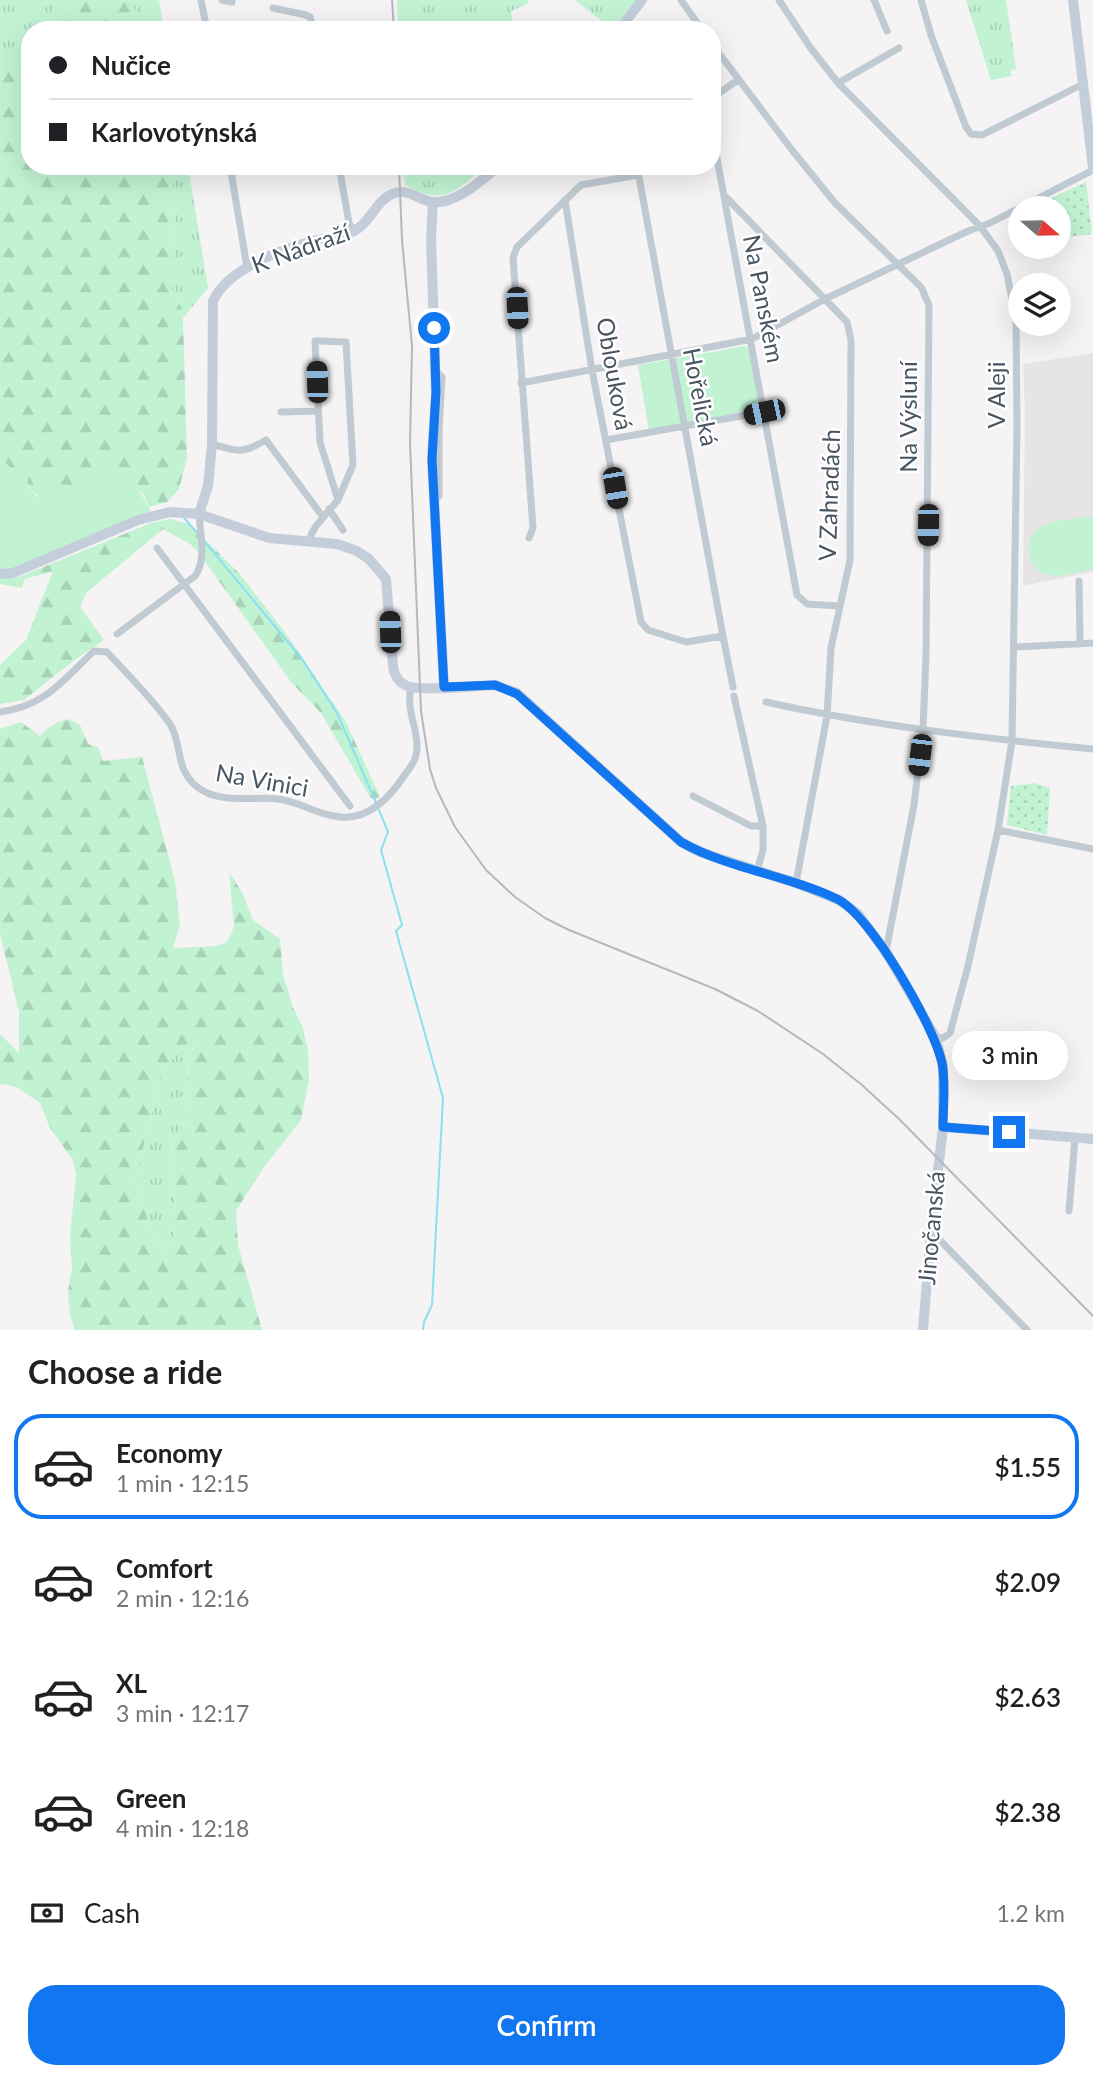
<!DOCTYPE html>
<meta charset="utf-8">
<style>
:root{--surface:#fff;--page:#f2f2f2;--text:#202124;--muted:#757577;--line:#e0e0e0;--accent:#1276f0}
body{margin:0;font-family:Lato,sans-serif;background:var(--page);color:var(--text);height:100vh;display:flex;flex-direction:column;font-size:26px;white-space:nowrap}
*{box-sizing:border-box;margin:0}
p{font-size:23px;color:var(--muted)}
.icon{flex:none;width:38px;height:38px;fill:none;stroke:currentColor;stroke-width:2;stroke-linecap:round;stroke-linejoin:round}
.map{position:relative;height:1330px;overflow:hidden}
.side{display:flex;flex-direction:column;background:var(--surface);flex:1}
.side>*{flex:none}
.banner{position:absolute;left:21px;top:21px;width:700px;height:154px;border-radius:28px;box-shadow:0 7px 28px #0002;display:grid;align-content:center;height:154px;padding:0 28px;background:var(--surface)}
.needle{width:46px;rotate:110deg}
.tools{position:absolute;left:1008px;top:196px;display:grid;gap:14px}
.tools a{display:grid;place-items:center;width:63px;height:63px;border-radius:50%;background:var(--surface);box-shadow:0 7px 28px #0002;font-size:35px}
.end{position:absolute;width:32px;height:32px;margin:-16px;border:9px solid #1276f0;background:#fff;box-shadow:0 0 0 4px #fff}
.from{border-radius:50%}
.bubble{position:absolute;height:49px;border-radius:24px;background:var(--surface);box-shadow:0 7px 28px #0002;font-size:23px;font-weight:600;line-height:49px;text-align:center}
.car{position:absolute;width:21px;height:42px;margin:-21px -10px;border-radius:9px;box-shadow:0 0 5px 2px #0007;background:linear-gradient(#222 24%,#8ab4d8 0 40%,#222 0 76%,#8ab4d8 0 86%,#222 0)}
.banner b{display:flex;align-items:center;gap:24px;height:66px;font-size:26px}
.banner b+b{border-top:2px solid var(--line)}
.banner i{width:18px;height:18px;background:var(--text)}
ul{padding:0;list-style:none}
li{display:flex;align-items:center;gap:21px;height:105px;margin:0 14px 10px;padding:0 14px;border:4px solid transparent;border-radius:28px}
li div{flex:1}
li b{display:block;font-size:26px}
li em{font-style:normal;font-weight:600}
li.active{border-color:var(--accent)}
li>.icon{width:63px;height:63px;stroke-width:1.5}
h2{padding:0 28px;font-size:32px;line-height:84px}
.pay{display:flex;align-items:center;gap:18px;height:77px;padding:0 28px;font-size:26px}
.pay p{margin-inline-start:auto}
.cta{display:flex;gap:14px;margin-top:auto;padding:14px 28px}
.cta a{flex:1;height:80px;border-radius:28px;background:var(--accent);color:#fff;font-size:28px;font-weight:600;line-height:80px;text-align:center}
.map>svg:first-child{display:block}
.education{fill:#e6e4e5}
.grass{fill:url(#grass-tufts)}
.forest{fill:url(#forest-firs);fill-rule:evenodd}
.park{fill:url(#park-dots)}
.pitch{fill:#c1f3d3}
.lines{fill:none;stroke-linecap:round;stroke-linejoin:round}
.stream{stroke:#8cdef2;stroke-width:2}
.street{stroke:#c0cad2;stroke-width:7}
.secondary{stroke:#c3ceda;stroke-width:10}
.rail{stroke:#b5b8bd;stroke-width:2}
.route{stroke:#1276f0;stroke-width:9}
.labels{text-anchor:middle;stroke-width:5;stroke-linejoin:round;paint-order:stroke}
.street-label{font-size:24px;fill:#495662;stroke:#fff}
</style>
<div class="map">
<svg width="1093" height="1330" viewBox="0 0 1093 1330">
<defs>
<pattern id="grass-tufts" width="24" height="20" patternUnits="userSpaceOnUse" patternTransform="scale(1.75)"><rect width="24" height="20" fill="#c1f3d3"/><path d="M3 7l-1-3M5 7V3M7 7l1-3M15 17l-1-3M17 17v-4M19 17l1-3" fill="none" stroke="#a7d2b8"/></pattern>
<pattern id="forest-firs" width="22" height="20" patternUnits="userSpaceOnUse" patternTransform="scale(1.75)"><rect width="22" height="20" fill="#c1f3d3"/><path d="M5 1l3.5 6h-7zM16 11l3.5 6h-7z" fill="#a7d2b8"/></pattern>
<pattern id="park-dots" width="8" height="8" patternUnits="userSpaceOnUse" patternTransform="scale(1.75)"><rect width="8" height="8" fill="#c1f3d3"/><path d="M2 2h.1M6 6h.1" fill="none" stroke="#a7d2b8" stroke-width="1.8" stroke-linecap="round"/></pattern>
</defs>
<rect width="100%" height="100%" fill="#f5f3f3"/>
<path class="education" d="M1093,353V572L1023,586L1025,412L1023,364Z"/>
<path class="grass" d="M0,0H55L53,15L69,30H30V83L0,67Z
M131,0H159L164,30H143Z
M397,0H529L527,4L511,11L514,30H398Z
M574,0H636L613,29Z
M966,0H1006L1016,69L1010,71L1012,76L991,80Z
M171,166H188L208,288L183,318L181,307L166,279L176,245Z
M404,166H485C454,193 445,206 405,185Z
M188,1043H193C192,1057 186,1070 186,1085C186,1097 189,1106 186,1117C183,1131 170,1143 170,1157C171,1182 186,1233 165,1250C148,1242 145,1200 135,1182L161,1074L181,1048Z"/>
<path class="forest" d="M55,0H131L143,30H69L53,15Z
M0,67L30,83V166H171L176,245L167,279L181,307L183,318L187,458L179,489L167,502L149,507L143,493L94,468C92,474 91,483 86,488C72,504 32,505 26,480L13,471L0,456Z
M170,519L189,524L240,574L287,635L346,722L380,797L374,799L370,797L321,713L291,682L199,553L190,544L163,529L86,593L80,607L104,640L76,659L24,700L0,704V665L26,640L53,571L25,579L22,588L0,584V578L19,577L151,523Z
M69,719L80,725L88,744L98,747L103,761L142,757L175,881L180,926L173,947L176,948L215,946L226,943L234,927L229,872L242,892L253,920L280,939L283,974L292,1005L303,1028L308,1051L309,1079L301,1120L264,1167L236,1211L238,1245L262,1330H75L70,1315L68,1291L72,1268L70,1235L76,1176L73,1160L50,1128L40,1103L18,1088L6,1084L0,1085V1034L19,1053V1012L0,934V729L21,722L40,736C49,726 56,722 69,719ZM188,1043L193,1044C192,1058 186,1071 186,1086C186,1097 189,1106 186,1118C183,1131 170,1144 170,1157C171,1182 186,1234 165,1250C148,1242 145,1199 135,1182L161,1074L181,1048Z"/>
<path class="park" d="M1086,182L1092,234L1059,238V227L1069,225L1066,211L1059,212V208H1029Z
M1035,783L1050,788L1047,835L1007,825L1011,786Z"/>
<path class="pitch" d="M745,346L749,349L759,404L756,409L649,431L638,365Z
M0,456L13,471L21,465L31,470C25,483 27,488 38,497L45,485L58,490L63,499C85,492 87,490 94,468L99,465C126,475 139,485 151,512L10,569L0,570Z
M1093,516V569C1080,571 1062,578 1049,575C1025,570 1020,536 1044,525C1058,519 1078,519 1093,516Z"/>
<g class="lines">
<path class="stream" d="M184,518L199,535
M205,542L302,659L337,713L377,805
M379,810L388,832L381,850L402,925L396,931L443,1098L432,1305L424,1322L423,1330"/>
<path class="street" d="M201,0L207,30
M222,0L232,2
M681,0L702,30
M779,0L810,47L838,83L980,226L998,251L1007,274L1016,320L1017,426L1012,741L998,830L968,966L950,1033L943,1038H936
M874,0L887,31
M921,0L931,35L966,127L971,134L982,135L1083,84
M273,8L306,15L310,17L314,30
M712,44L792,150L835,203L921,287L929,305L926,655L923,730L914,805L886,951
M838,83L899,48
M712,98L738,80
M712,131L797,595L807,604L839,606
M230,166L247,267
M339,166L349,223L353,232
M637,166L723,636
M724,195L847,322L851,340L850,560L831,648L827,716L796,883
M565,200L592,370L641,622L648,630L686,642L723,636L733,687
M435,348L440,342L439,323
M436,371L442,377L439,431V496
M521,383L752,339L825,299L968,231L990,223L1093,170
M281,412L318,411
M606,440L764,412
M212,444C237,452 242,454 266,440L323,517
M329,509L343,530
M529,538L533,528L513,258L517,247L581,185L638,175
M310,542L311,535L316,526L338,500L353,465L346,342L319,341H315L320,442L338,500
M157,548L350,806
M1079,581L1080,644
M117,634L195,576C207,560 200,533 199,514
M1014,647L1093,643
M734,696L763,826V850L757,871
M766,702C874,726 983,738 1093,749
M0,712C45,706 62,681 94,651L107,652C128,675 152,698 170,724C182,742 175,769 196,786C219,805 251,796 278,799C297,801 315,813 334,816C366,823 390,798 406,773C410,768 415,761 416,755C421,733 405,712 411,687
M693,796L751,826H763
M998,830L1093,849
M1069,1211L1075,1138
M931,1231L1027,1330"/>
<path class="secondary" d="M1073,0L1093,168
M619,30L642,0
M433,202L431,238L436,392L432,459L444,687
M199,514L208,486L212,444L213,301C228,268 284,248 317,240C329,237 343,237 354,231C370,223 375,202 392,194C407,187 418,200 433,202C454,205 483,180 498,166
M0,574L13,573L138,520L170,512L199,514L269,538L337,544L357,551L369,559L386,579L393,666C394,674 397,681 405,685C417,692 478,686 495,685L517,693L681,842L700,852L796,883L839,900L858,914L886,952L936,1038L943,1066V1127L931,1231L923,1330
M943,1127L1093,1139"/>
<path class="rail" d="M392,0L394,30
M399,166L402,240L412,346L410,443L421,711L430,769L436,788L455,827L486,870L515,897L545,918L569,930L715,989L758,1011L823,1054L862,1085L899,1119L1093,1316"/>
</g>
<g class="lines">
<path class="route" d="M434,328L436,392L432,459L444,687L495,685L517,694L681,842C729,869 787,875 837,899C871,915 934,1026 942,1063C946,1083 943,1107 943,1127L1009,1132"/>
</g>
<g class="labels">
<g class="street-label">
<text transform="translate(301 249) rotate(-20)" y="8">K Nádraží</text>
<text transform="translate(763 299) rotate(79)" y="8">Na Panském</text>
<text transform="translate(614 374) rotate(80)" y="8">Oblouková</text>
<text transform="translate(997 395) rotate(-90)" y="8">V Aleji</text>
<text transform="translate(700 397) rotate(79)" y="8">Hořelická</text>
<text transform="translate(909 417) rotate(-90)" y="8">Na Výsluní</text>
<text transform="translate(830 495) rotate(-88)" y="8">V Zahradách</text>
<text transform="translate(262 781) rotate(10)" y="8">Na Vinici</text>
<text transform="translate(932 1228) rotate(-85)" y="8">Jinočanská</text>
</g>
</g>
</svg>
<div class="tools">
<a><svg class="needle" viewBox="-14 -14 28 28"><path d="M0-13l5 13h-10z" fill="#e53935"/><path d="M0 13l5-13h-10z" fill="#757577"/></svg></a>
<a><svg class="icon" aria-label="layers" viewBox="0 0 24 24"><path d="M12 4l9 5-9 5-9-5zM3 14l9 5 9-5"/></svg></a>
</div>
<i class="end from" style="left:434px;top:328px"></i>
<i class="end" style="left:1009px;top:1132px"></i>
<div class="bubble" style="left:952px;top:1031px;width:116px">3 min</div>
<i class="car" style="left:517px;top:308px;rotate:177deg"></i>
<i class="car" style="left:317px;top:382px;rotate:358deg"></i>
<i class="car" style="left:764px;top:412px;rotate:258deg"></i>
<i class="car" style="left:615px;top:488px;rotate:170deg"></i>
<i class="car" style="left:928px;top:525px;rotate:181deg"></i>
<i class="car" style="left:390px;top:632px;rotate:358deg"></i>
<i class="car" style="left:920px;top:755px;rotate:187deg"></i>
<div class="banner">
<b><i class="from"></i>Nučice</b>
<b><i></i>Karlovotýnská</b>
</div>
</div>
<section class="side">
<h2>Choose a ride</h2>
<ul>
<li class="active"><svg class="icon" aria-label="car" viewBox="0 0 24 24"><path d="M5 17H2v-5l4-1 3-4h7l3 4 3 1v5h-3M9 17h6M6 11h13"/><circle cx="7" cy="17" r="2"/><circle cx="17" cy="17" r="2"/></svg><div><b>Economy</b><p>1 min · 12:15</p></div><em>$1.55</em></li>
<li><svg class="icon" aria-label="car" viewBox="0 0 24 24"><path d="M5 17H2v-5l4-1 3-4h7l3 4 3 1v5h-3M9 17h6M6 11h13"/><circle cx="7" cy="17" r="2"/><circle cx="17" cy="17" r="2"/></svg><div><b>Comfort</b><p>2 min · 12:16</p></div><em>$2.09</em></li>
<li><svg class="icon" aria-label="car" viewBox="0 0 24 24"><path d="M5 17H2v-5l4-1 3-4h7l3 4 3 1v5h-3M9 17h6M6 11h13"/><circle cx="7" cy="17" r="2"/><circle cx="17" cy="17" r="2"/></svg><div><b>XL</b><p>3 min · 12:17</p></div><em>$2.63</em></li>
<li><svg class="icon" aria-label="car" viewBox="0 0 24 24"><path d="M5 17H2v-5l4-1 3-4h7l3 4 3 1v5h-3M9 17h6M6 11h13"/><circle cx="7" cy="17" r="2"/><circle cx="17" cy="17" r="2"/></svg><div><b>Green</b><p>4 min · 12:18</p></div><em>$2.38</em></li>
</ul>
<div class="pay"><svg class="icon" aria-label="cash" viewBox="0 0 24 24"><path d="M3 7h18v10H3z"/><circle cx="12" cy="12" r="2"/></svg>Cash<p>1.2 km</p></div>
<div class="cta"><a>Confirm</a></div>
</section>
